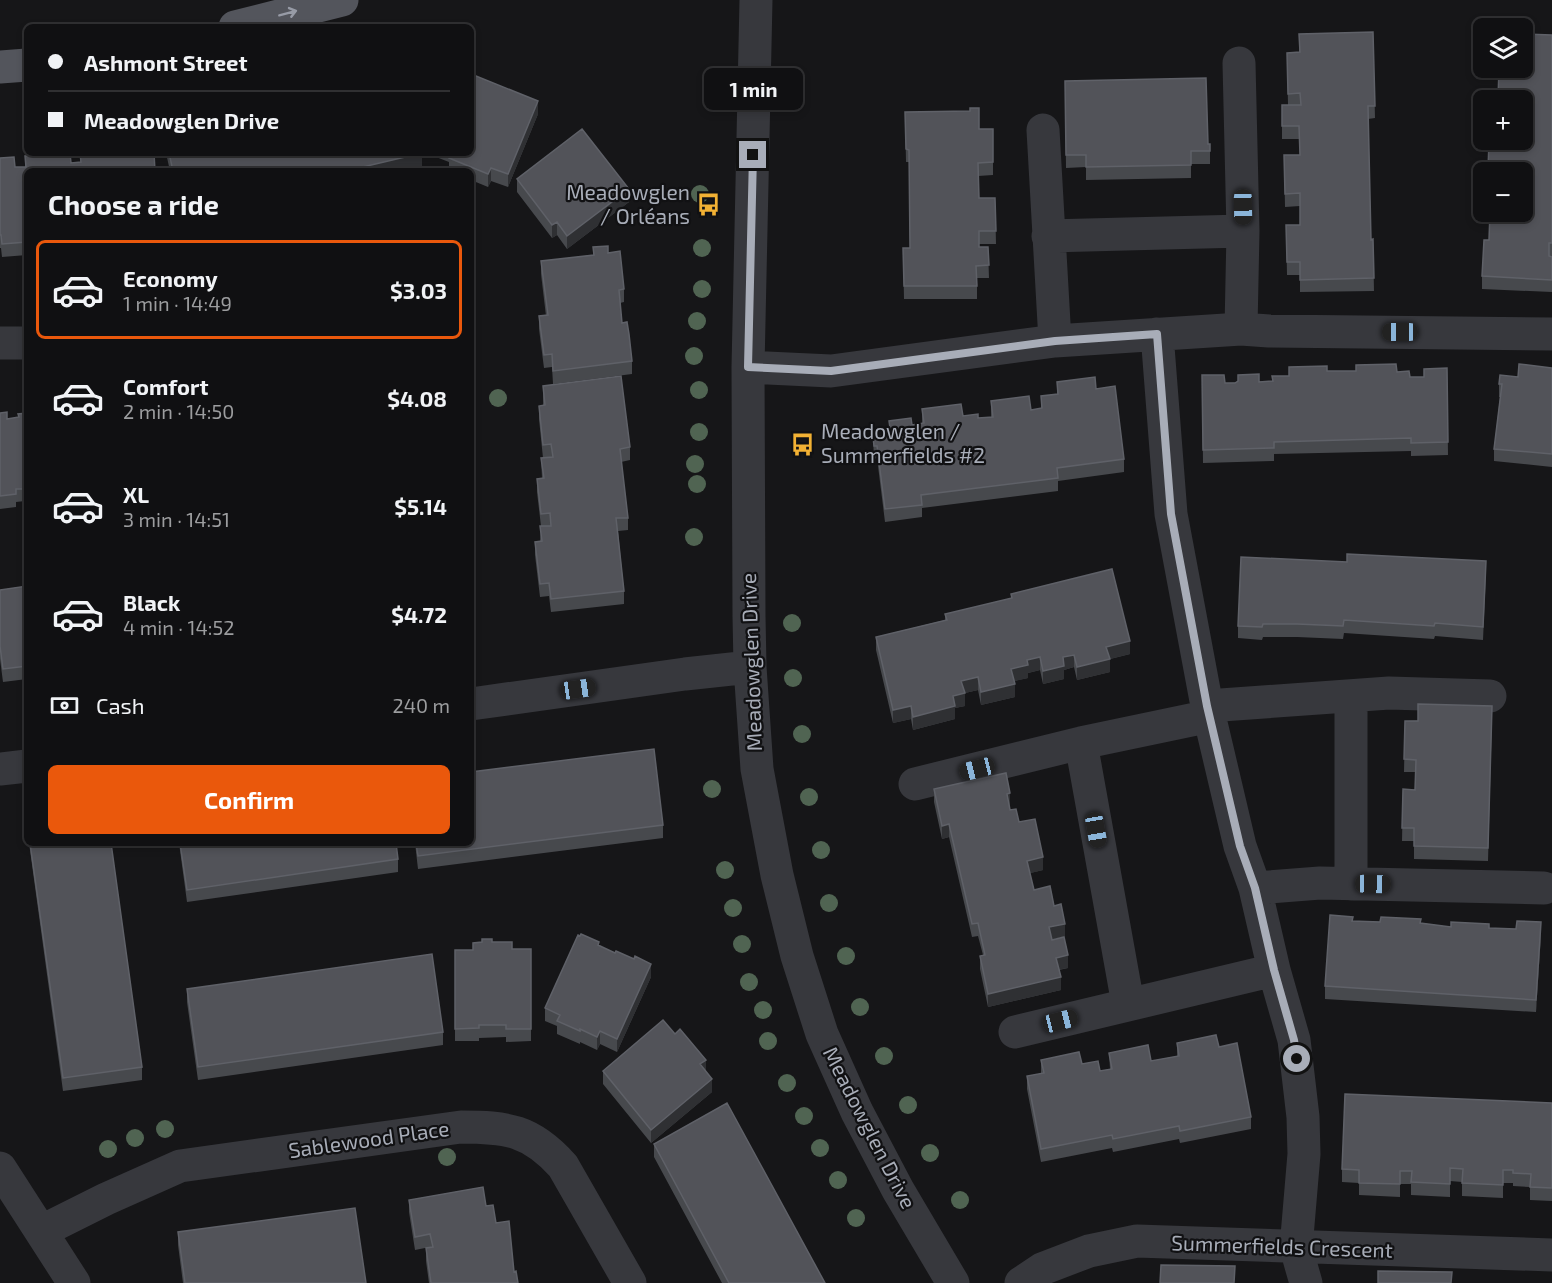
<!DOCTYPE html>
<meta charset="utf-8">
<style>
:root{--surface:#101012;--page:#1e1e20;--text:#f1f3f6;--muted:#9c9d9f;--line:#303032;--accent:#ea580c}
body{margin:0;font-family:"Exo 2",sans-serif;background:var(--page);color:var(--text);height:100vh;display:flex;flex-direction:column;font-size:22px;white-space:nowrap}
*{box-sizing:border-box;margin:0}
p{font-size:20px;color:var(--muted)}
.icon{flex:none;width:33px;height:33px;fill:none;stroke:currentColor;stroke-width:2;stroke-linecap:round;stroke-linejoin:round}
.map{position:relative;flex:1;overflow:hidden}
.drawer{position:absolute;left:24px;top:168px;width:450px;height:678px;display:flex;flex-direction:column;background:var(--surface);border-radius:9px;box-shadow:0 3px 9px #0003,0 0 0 2px var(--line)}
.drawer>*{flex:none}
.banner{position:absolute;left:24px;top:24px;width:450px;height:132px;border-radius:9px;box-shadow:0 3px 9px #0003,0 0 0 2px var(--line);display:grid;align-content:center;height:132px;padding:0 24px;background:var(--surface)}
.controls{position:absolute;left:1473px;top:18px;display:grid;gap:12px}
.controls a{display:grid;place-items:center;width:60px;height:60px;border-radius:9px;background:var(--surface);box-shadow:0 3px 9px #0003,0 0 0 2px var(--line);font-size:30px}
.end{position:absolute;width:27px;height:27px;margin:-14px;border:8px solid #a8adb8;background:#111;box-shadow:0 0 0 3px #111}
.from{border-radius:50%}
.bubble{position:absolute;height:42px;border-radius:9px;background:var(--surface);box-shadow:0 3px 9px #0003,0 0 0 2px var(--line);font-size:20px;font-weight:700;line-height:42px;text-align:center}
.car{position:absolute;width:18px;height:36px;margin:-18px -9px;border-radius:8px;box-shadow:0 0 4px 2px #0007;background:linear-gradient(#222 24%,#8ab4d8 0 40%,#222 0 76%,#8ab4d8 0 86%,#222 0)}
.banner b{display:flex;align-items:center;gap:21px;height:57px;font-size:22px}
.banner b+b{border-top:2px solid var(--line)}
.banner i{width:15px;height:15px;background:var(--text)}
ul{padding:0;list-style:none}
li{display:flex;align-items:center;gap:18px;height:99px;margin:0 12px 9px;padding:0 12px;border:3px solid transparent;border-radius:9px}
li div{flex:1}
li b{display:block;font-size:22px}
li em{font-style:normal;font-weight:700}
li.active{border-color:var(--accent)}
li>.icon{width:54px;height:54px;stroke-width:1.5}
h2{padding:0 24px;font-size:27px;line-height:72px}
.pay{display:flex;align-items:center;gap:15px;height:66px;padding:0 24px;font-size:22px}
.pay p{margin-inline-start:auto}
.primary-button{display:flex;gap:12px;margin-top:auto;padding:12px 24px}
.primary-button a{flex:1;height:69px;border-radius:9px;background:var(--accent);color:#fff;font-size:24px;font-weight:700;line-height:69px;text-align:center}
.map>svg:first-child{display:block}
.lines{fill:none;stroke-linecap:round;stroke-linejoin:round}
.minor{stroke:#37383d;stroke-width:33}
.major{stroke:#53555c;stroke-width:33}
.tree{fill:#506452}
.wall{fill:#47494d}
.shaded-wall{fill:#2f3033}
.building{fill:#525359;stroke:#5f6168;stroke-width:1.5}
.oneway{stroke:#979ba6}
.route{stroke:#a8adb8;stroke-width:8}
.labels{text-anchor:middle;stroke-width:4.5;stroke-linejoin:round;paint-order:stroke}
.poi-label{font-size:21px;fill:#a8adb8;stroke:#111113;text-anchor:end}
.street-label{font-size:21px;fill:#a8adb8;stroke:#111113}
</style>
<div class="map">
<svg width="1552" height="1283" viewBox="0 0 1552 1283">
<rect width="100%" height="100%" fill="#161618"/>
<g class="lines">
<path class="minor" d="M756,0L748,367L749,616L750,667L757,769L777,875L797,956L822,1034L857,1112L898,1190L953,1283
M1239,63L1243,231L1241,329
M1043,130L1055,341
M1048,236L1243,231
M1157,334L1171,514L1207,706L1240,846L1255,888L1274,970L1294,1040L1303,1117L1304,1154L1296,1248L1306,1283
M0,343H27
M748,367L831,371L1055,341L1241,329L1269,331L1552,334
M1351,697V884
M471,704L685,674L750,667
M1207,706L1389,693L1490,696
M1081,743L1128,1004
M0,769L27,766
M915,784L1081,743L1210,716
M1255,888L1320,883L1544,888
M1015,1032L1274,970
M0,1168L74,1283
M42,1231L106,1199L180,1166L461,1127C507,1127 531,1130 563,1166L630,1283
M1021,1283L1042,1269L1089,1251L1137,1241L1552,1255"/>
<path class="major" d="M235,27L342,0
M0,67L27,65"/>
</g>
<g class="tree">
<circle cx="700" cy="194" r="9"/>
<circle cx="702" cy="248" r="9"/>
<circle cx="702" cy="289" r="9"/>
<circle cx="697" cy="321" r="9"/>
<circle cx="694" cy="356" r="9"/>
<circle cx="699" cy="390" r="9"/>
<circle cx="498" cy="398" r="9"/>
<circle cx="699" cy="432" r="9"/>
<circle cx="695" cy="464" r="9"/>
<circle cx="697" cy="484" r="9"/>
<circle cx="694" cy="537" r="9"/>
<circle cx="792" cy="623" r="9"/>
<circle cx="793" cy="678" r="9"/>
<circle cx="802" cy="734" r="9"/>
<circle cx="712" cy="789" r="9"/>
<circle cx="809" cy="797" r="9"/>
<circle cx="821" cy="850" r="9"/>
<circle cx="725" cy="870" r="9"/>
<circle cx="829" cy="903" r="9"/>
<circle cx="733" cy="908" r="9"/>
<circle cx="742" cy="944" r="9"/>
<circle cx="846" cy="956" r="9"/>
<circle cx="749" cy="982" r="9"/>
<circle cx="860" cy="1007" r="9"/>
<circle cx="763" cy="1010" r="9"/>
<circle cx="768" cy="1041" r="9"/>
<circle cx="884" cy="1056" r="9"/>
<circle cx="787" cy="1083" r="9"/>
<circle cx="908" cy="1105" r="9"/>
<circle cx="804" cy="1116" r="9"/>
<circle cx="165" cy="1129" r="9"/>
<circle cx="135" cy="1138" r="9"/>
<circle cx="820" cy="1148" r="9"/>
<circle cx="108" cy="1149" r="9"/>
<circle cx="930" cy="1153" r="9"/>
<circle cx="447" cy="1157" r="9"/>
<circle cx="838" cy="1180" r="9"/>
<circle cx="960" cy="1200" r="9"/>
<circle cx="856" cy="1218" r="9"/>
</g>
<path class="wall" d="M1373,32L1375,118L1368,119L1371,240L1373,239L1374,291L1300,292V275H1287L1286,225H1300V206L1285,207L1284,155H1300L1299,139H1282V105H1288L1287,53L1299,52V34Z
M1552,35V292L1482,289V276L1489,240L1522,172H1488L1489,140Z
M1065,81L1208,144H1210V164H1191V178L1086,180V167L1066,168Z
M905,112L979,129H993V175L978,176L979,198H995L996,244H979V247H988L989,278H977V299H904L903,248H910L909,162H906Z
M538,114L508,187L491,181L488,187L471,180V171H449V162L436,157V153H471Z
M80,153H154L27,171V255L2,257L1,248H0V158L15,167H25V156L71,163L80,162Z
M166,153H422V166L401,171H170Z
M517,179L629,202L567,249L557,235L552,238L517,192Z
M593,247L608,253L624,289V302L620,303L622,323L632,361V374L553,384L552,367L544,368L539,329V316H546L541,274V261L593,255Z
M1447,368L1448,455L1411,456V451L1274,454V461L1203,463L1202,375L1225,383L1272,381V376H1289L1327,371L1397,372L1410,377H1424Z
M1552,368V467L1494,461V449L1500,397H1499V384Z
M1057,382L1096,389L1124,459V472L1058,481V491L922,508V517L885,522L877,458L874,459L873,437L889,435V421L912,425L922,424V409L978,418L991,417V401L1031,410L1041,408V396L1057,394Z
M543,386L630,447V460L621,462L628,518V530L618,531L624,591V604L551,612L549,596L540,597L535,555V542L540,541L541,526L537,492V479L542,478L541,458H543L539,419V406L543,405Z
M0,413L7,419L18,418V414L27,413V505H26L25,501L16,502V507L0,509Z
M1486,573L1483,640L1435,636L1434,639L1344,633L1343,639L1297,637H1263L1262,640L1238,638V626Z
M27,586V679L3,682L0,659V590Z
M945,614L1130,654L1110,659V672L1077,680L1074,667L1064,670V679L1043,684L1040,670L1028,673V678L1014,681L1015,697L981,705L978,690L965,693V706L955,708V719L913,730L911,719L893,723L876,650V637L945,620Z
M1492,718L1488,861L1414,859V841H1402L1403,789L1415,790V772H1404L1405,721Z
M934,789L1010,806H1009L1010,810L1019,822L1043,870L1030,873L1034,890L1054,906L1065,936L1052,939L1068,968L1059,970L1061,990L988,1007L980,969V956L983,955L978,936L972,937L949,837L942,839L934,802Z
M663,825V838L418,869L415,843H471Z
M29,843H111L142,1067V1080L63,1091Z
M179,843H396L398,859V872L187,902Z
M1352,921L1421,923L1451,927L1489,928L1541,935L1536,1012L1325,999V986Z
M492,942L512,949H531V1041L506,1042V1037L479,1038V1041H455V950H473Z
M599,945L651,977L617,1052L600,1044L597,1050L580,1042V1044L557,1034V1026L545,1021V1008Z
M187,989L443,1032V1045L198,1080L187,1002Z
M1177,1043L1219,1047L1251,1117V1129L1180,1143L1179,1139L1113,1152L1112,1148L1041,1162L1027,1089V1076L1041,1074V1060L1082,1064L1100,1071L1110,1069L1109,1053L1151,1061L1177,1056Z
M603,1071H706L712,1092L651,1143L603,1084Z
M1552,1103V1201L1530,1200V1187L1513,1186V1183H1503V1198L1462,1196V1182L1450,1181V1197L1411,1195V1184H1400V1197L1359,1195V1183L1342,1182V1169Z
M654,1144L825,1283H722L654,1157Z
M409,1200L486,1206L496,1223L518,1283H429L426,1261V1248L430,1247L415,1250L409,1212Z
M178,1232L366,1283H183L178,1245Z"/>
<path class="shaded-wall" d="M538,101V114L508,187V174Z
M422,153V166L401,171H346Z
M491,168V181L488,187V174Z
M629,189V202L567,249V236Z
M557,222V235L552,238V225Z
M1130,641V654L1110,659V672L1077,680V667L1106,647Z
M1074,655V667L1064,670V679L1043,684V671L1063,657Z
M1040,657V670L1028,673V678L1011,682V669L1027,660Z
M978,677V690L965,693V706L955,708V719L913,730V717L961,681Z
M1015,684V697L981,705V692Z
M911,706V719L893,723V710Z
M1010,793V806L1007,807V794Z
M949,824V837L942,839V826Z
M1043,857V870L1027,874V861Z
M1541,922V935L1536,1012V1000Z
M1065,924V936L1049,940V927Z
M1068,955V968L1056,970V958Z
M651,964V977L617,1052V1039Z
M1061,977V990L988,1007V994Z
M600,1031V1044L597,1050V1037Z
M706,1060V1073L700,1064Z
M712,1079V1092L651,1143V1130Z"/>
<path class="building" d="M1373,32L1375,106H1368L1371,240L1373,239L1374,278L1300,280V262H1287L1286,225H1300V193L1285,194L1284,155H1300L1299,126H1282V105H1301L1300,93L1288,94L1287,53L1300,52L1299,34Z
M1522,34L1552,35V243H1549V256L1552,257V280L1482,276L1484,240H1489L1490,212H1522V172H1492V171H1488L1489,140H1522V100H1498L1499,68H1522Z
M471,74L538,101L508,174L491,168L488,174L449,158L451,153H471Z
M1206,78L1208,144H1210V151H1191V165L1086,167V155H1066L1065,81Z
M970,108H979V129H993V162L978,163L979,198H995L996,231H979V247H988L989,265L976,266L977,286H904L903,248H910L909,150L906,149L905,112L970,111Z
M582,129L629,189L567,236L557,222L552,225L517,179Z
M70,153L71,163L81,162L80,153H154L155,171H27V242L2,244L1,235H0V158L14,157L15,167H26L25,156Z
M169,153H422L346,171H173Z
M608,246V253L620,251L624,289L619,290L622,323L627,322L629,334L632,361L553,371L552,354L544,355L539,316L548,315L541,261L594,255L593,247Z
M1396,364L1397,372L1409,371L1410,377H1424V369L1447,368L1448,442L1411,443V438L1274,442V448L1203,450L1202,375H1224L1225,383H1235L1238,381V375L1259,374V382L1273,381L1272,376H1289V367L1327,366V371H1356V365Z
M1519,364L1552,368V454L1494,449L1502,384H1499L1500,375L1518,377Z
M621,376L630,447L620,449L628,518H616L624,591L551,599L549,583L540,584L535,542L542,541L540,526H551L550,513L541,514L537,479L544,478L541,458L553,457L551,444L543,445L539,406L545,405L543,386Z
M1095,377L1096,389L1115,386L1124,459L1057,468L1058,478L921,495L922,505L885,509L877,446H874L873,437L891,435L889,421L911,418L912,425L924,423L922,409L961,404L963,416L978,414V418L993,417L991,401L1029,396L1031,410L1042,408L1041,396L1058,394L1057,382Z
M7,412V419L19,417L18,414L27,413V492L26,493L25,489H16V494L0,496V413Z
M1347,554L1486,561L1483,627L1435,623L1434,626L1344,620L1343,626L1297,624H1263L1262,627L1238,626L1241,557L1347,562Z
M1112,569L1130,641L1106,647L1110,659L1077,667L1074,655L1063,657L1064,666L1043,671L1040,657L1027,660L1028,665L1011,669L1015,684L981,692L978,677L961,681L965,693L953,696L955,706L913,717L911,706L893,710L876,637L947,620L945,614L1012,598L1011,594Z
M27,586V666L3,669L0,646V590Z
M1418,704L1492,706L1488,848L1414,846V828H1402L1403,789L1415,790L1416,760L1404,759L1405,721H1418Z
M654,749L663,825L418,856L416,843H471V772Z
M1006,773L1010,793L1007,794L1010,810L1016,809L1019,822L1035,819L1043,857L1027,861L1034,890L1050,886L1054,906L1061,904L1065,924L1049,927L1052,940L1064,937L1068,955L1056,958L1061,977L988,994L980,956L985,955L978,923L972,924L949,824L942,826L934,789Z
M30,843H111L142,1067L63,1078Z
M180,843H396L398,859L187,890Z
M1330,915L1353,917L1352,921L1380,922L1381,917L1421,919L1420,923L1451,927V922L1489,924V928L1516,929L1517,921L1541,922L1536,1000L1325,986Z
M581,934L599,942L598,945L615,953L616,951L634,959L635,956L651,964L617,1039L600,1031L597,1037L580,1029V1031L557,1021L560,1015L545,1008L578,935L580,936Z
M482,939H492V942H512V949H531V1029H506V1025H479V1028L455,1029V950H473V943L482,942Z
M432,954L443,1032L198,1067L187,989Z
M663,1020L675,1034L680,1029L706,1060L700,1064L712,1079L651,1130L603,1071Z
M1216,1035L1219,1047L1237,1043L1251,1117L1180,1131L1179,1126L1113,1139L1112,1135L1041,1149L1027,1076L1044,1073L1041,1060L1079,1052L1082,1064L1098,1061L1100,1071L1112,1069L1109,1053L1148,1045L1151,1061L1179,1056L1177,1043Z
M1345,1094L1552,1103V1188L1530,1187L1531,1174L1513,1173V1170H1503V1185L1462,1183L1463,1169L1450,1168V1184L1411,1182L1412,1171H1400V1184L1359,1183V1170L1342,1169Z
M727,1103L825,1283H729L654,1144Z
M483,1187L486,1206L493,1205L496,1223L509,1221L514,1272L516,1271L518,1283H431L426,1248L433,1247L430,1234L415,1237L409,1200Z
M355,1208L366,1283H185L178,1232Z
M1161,1265L1235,1266L1234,1283H1160Z
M1378,1271L1452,1272L1451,1283H1378Z"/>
<defs><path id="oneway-shaft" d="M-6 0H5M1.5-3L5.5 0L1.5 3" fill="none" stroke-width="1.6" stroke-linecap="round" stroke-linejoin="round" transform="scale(1.5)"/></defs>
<use class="oneway" href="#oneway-shaft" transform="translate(288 13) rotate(-15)"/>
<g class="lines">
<path class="route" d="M753,155L748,367L831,371L1055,341L1157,334L1171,514L1207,706L1240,846L1255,888L1274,970L1294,1040L1297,1059"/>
</g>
<defs>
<symbol id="bus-bare" viewBox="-9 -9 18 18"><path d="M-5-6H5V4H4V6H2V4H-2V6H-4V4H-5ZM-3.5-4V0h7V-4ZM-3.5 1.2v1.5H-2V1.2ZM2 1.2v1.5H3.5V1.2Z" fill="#f2b134" stroke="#111113" stroke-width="2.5" paint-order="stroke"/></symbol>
</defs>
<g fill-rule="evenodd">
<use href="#bus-bare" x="692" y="188" width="33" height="33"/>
<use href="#bus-bare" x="786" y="428" width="33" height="33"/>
</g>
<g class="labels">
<g class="poi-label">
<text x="690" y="200">Meadowglen<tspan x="690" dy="24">/ Orléans</tspan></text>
<text x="821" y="439" text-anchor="start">Meadowglen /<tspan x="821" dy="24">Summerfields #2</tspan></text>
</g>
<g class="street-label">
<text transform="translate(752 662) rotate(-92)" y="7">Meadowglen Drive</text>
<text transform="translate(869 1128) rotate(63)" y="7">Meadowglen Drive</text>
<text transform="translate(369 1140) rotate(-8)" y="7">Sablewood Place</text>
<text transform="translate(1282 1247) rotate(2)" y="7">Summerfields Crescent</text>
</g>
</g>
</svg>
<div class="controls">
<a><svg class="icon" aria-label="layers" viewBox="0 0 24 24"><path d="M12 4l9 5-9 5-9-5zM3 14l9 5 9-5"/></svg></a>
<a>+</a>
<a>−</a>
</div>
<i class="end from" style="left:1297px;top:1059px"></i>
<i class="end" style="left:753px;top:155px"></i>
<div class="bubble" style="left:704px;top:68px;width:99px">1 min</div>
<i class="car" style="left:1243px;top:207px;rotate:179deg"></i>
<i class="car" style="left:1400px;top:332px;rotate:270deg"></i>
<i class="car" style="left:578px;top:689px;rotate:82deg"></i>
<i class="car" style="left:977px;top:769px;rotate:256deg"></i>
<i class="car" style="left:1096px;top:830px;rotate:170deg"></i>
<i class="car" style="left:1373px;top:884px;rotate:91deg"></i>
<i class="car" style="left:1060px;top:1021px;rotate:76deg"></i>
<div class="banner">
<b><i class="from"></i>Ashmont Street</b>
<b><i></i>Meadowglen Drive</b>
</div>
<section class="drawer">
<h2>Choose a ride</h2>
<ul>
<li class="active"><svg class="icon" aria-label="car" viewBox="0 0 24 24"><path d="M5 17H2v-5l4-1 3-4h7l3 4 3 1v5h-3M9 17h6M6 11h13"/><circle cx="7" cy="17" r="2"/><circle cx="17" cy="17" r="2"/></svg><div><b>Economy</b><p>1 min · 14:49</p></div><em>$3.03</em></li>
<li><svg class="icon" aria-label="car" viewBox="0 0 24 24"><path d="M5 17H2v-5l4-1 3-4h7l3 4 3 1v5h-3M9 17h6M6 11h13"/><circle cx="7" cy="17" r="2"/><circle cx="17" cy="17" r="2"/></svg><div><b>Comfort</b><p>2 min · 14:50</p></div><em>$4.08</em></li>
<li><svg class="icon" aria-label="car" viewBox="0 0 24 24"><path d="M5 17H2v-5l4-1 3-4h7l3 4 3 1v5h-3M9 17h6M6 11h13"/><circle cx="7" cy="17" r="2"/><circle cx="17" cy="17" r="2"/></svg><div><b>XL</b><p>3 min · 14:51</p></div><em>$5.14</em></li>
<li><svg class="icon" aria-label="car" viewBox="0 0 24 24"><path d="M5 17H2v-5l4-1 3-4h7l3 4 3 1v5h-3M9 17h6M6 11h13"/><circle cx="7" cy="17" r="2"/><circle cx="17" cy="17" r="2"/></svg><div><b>Black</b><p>4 min · 14:52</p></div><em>$4.72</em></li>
</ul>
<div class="pay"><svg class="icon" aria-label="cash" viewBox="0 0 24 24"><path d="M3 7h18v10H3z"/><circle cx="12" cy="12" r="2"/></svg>Cash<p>240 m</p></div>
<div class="primary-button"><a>Confirm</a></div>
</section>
</div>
